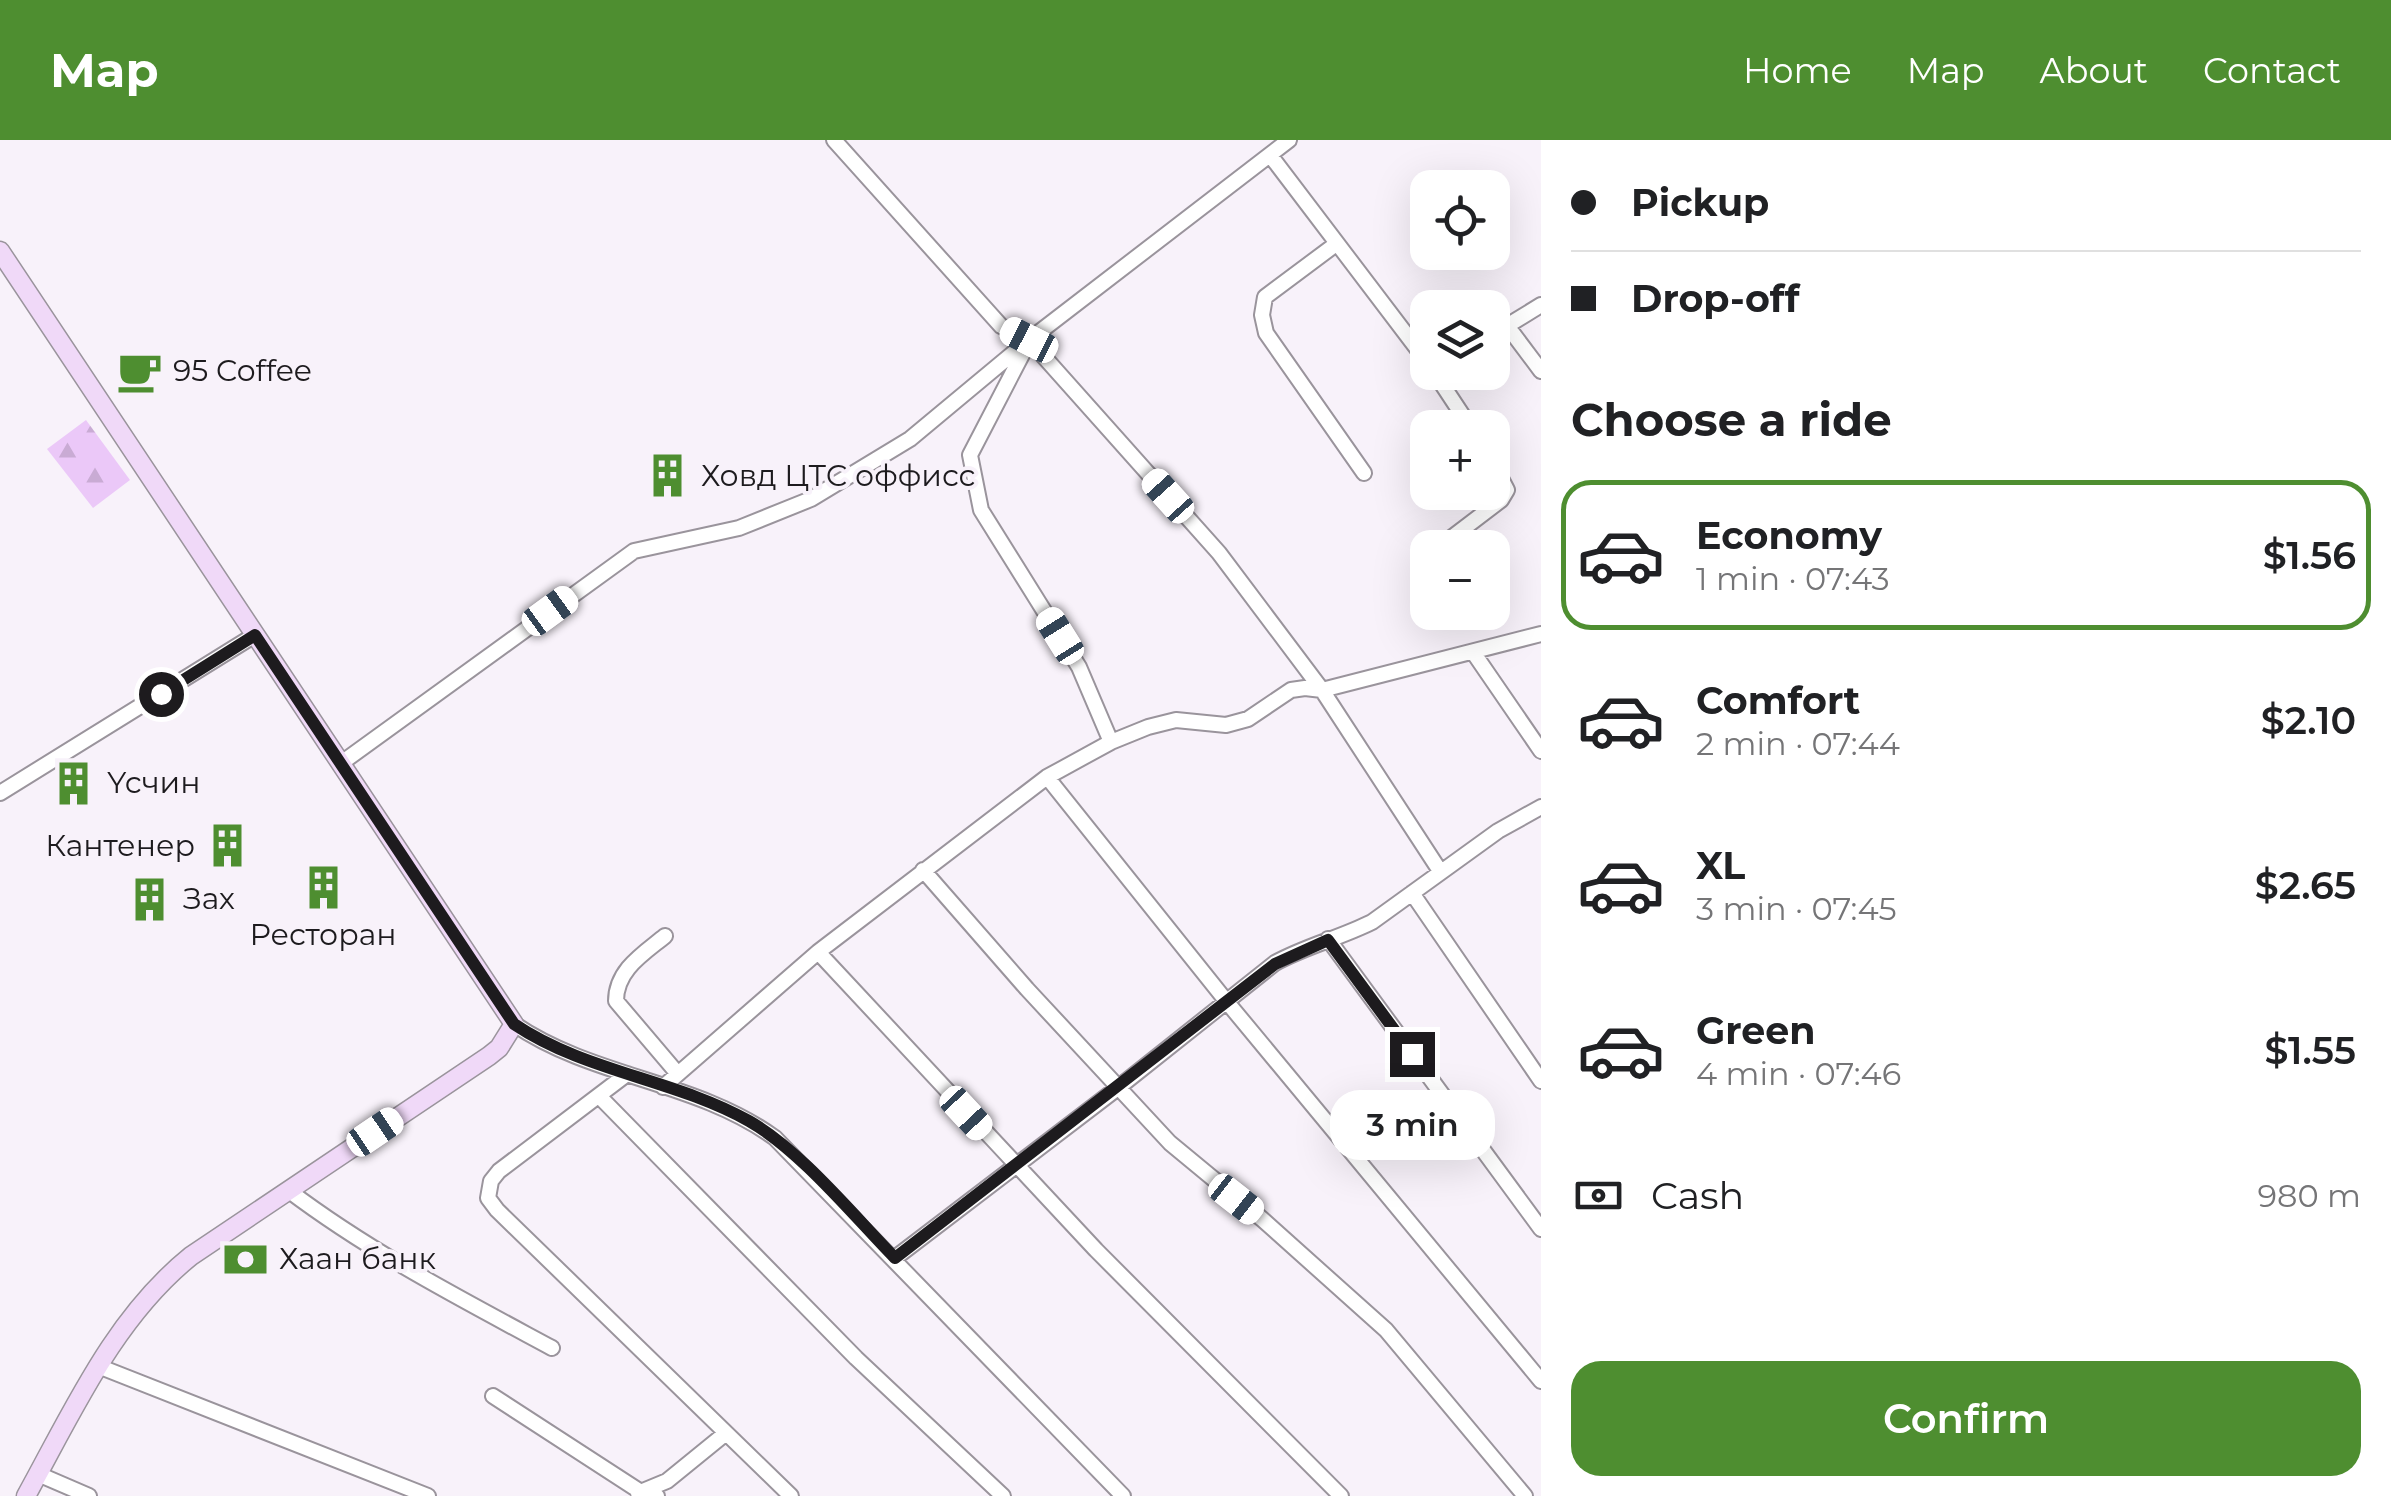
<!DOCTYPE html>
<meta charset="utf-8">
<style>
:root{--surface:#fff;--page:#f2f2f2;--text:#202124;--muted:#757577;--line:#e0e0e0;--accent:#4e8e30}
body{margin:0;font-family:Montserrat,sans-serif;background:var(--page);color:var(--text);height:100vh;display:flex;flex-direction:column;font-size:38px;white-space:nowrap}
*{box-sizing:border-box;margin:0}
p{font-size:32px;color:var(--muted)}
.icon{flex:none;width:55px;height:55px;fill:none;stroke:currentColor;stroke-width:2;stroke-linecap:round;stroke-linejoin:round}
.map{position:relative;flex:1;overflow:hidden}
.panel{display:flex;flex-direction:column;background:var(--surface);width:850px}
.panel>*{flex:none}
.guide{display:grid;align-content:center;height:220px;padding:0 30px;background:var(--surface)}
.controls{position:absolute;left:1410px;top:30px;display:grid;gap:20px}
.controls a{display:grid;place-items:center;width:100px;height:100px;border-radius:20px;background:var(--surface);box-shadow:0 10px 40px #0002;font-size:50px}
.end{position:absolute;width:45px;height:45px;margin:-22px;border:12px solid #1d1b1e;background:#fff;box-shadow:0 0 0 5px #fff}
.from{border-radius:50%}
.bubble{position:absolute;height:70px;border-radius:30px;background:var(--surface);box-shadow:0 10px 40px #0002;font-size:32px;font-weight:600;line-height:70px;text-align:center}
.car{position:absolute;width:30px;height:60px;margin:-30px -15px;border-radius:12px;box-shadow:0 0 8px 2px #0007;background:linear-gradient(#fff 24%,#345 0 40%,#fff 0 76%,#345 0 86%,#fff 0)}
.guide b{display:flex;align-items:center;gap:35px;height:95px;font-size:38px}
.guide b+b{border-top:2px solid var(--line)}
.guide i{width:25px;height:25px;background:var(--text)}
ul{padding:0;list-style:none}
li{display:flex;align-items:center;gap:30px;height:150px;margin:0 20px 15px;padding:0 10px;border:5px solid transparent;border-radius:30px}
li div{flex:1}
li b{display:block;font-size:38px}
li em{font-style:normal;font-weight:600}
li.active{border-color:var(--accent)}
li>.icon{width:90px;height:90px;stroke-width:1.5}
h2{padding:0 30px;font-size:45px;line-height:120px}
.pay{display:flex;align-items:center;gap:25px;height:110px;padding:0 30px;font-size:38px}
.pay p{margin-inline-start:auto}
.action{display:flex;gap:20px;margin-top:auto;padding:20px 30px}
.action a{flex:1;height:115px;border-radius:30px;background:var(--accent);color:#fff;font-size:40px;font-weight:600;line-height:115px;text-align:center}
header{display:flex;align-items:center;gap:60px;box-sizing:border-box;height:140px;padding:0 50px;background:var(--accent);color:#fff}
header strong{font-size:48px}
nav{display:flex;gap:55px;margin-inline-start:auto;font-size:35px}
main{display:flex;flex:1;min-height:0}
.map>svg:first-child{display:block}
.forest{fill:url(#forest-firs)}
.lines{fill:none;stroke-linecap:round;stroke-linejoin:round}
.street-casing{stroke:#9a949c;stroke-width:18}
.secondary-casing{stroke:#9a949c;stroke-width:21}
.street{stroke:#fff;stroke-width:14}
.secondary{stroke:#f0d9f8;stroke-width:18}
.route{stroke:#1d1b1e;stroke-width:12}
.labels{text-anchor:middle;stroke-width:8;stroke-linejoin:round;paint-order:stroke}
.poi-label{font-size:30px;fill:#1d1b1e;stroke:#f8f2fa;text-anchor:start}
</style>
<header>
<strong>Map</strong>
<nav><a>Home</a><a>Map</a><a>About</a><a>Contact</a></nav>
</header>
<main>
<div class="map">
<svg width="1541" height="1356" viewBox="0 0 1541 1356">
<defs>
<pattern id="forest-firs" width="22" height="20" patternUnits="userSpaceOnUse" patternTransform="scale(2.5)"><rect width="22" height="20" fill="#ebc8f8"/><path d="M5 1l3.5 6h-7zM16 11l3.5 6h-7z" fill="#c9abd4"/></pattern>
</defs>
<rect width="100%" height="100%" fill="#f8f2fa"/>
<path class="forest" d="M86,280L130,340L93,368L47,309Z"/>
<g class="lines">
<defs>
<path id="street" d="M834,0L1001,186L1029,200L1219,413L1322,550L1440,731
M1270,15L1428,223
M1336,104L1265,157L1262,175L1266,193L1364,333
M1541,165L1510,184L1511,191L1541,231
M1026,207L970,315L981,370L1079,527L1111,602
M1434,232L1471,288
M1438,408L1501,360L1507,350L1492,321
M1421,421L1428,416
M1473,512L1541,611
M340,624L634,411L739,388L811,359L910,299L1029,200L1289,0
M1047,637L1227,862L1541,1241
M0,653L255,495
M923,730L1027,849L1170,1003L1262,1079L1386,1190L1525,1356
M1412,753L1541,941
M665,796C643,814 616,830 616,861L678,934
M1328,799L1541,1089
M818,812L1096,1110L1341,1356
M514,884C593,938 697,941 775,998L1123,1356
M627,934L499,1031L491,1041L488,1058L497,1070L791,1356
M663,947L818,812L1047,637L1111,602L1148,587L1176,580L1226,585L1248,579L1291,550L1305,548L1322,550L1541,494
M599,956L856,1218L1003,1356
M288,1050C370,1112 461,1159 552,1208
M895,1118L1119,947L1275,823C1306,806 1340,798 1372,782L1498,691L1541,667
M98,1226L428,1356
M493,1256L641,1352L657,1356
M38,1334L89,1356
M638,1353L667,1341L726,1293"/>
<path id="secondary" d="M0,111L514,884L499,908L489,916L191,1116C114,1178 73,1271 26,1356"/>
</defs>
<use href="#street" class="street-casing"/>
<use href="#secondary" class="secondary-casing"/>
<use href="#street" class="street"/>
<use href="#secondary" class="secondary"/>
</g>
<g class="lines">
<path class="route" d="M161,554L255,495L514,884C585,932 674,939 749,981C800,1010 853,1075 895,1118L1275,824L1328,800L1412,914"/>
</g>
<defs>
<symbol id="cafe-bare" viewBox="-9 -9 18 18"><path d="M-5.5-4.5H6V0H3Q3 3.5 0 3.5H-2.5Q-5.5 3.5-5.5 0ZM3-3.2v2h1.7v-2ZM-6 4.5H4V6H-6Z" fill="#4e8e30" stroke="#f8f2fa" stroke-width="2.5" paint-order="stroke"/></symbol>
<symbol id="building-bare" viewBox="-9 -9 18 18"><path d="M-4-6H4V6H1V3H-1V6H-4ZM-2.5-4.3h1.7v1.8h-1.7ZM.8-4.3h1.7v1.8H.8ZM-2.5-1h1.7V.8h-1.7ZM.8-1h1.7V.8H.8Z" fill="#4e8e30" stroke="#f8f2fa" stroke-width="2.5" paint-order="stroke"/></symbol>
<symbol id="bank-bare" viewBox="-9 -9 18 18"><path d="M-6-4H6V4H-6ZM0-2.3a2.3 2.3 0 1 0 0 4.6a2.3 2.3 0 1 0 0-4.6Z" fill="#4e8e30" stroke="#f8f2fa" stroke-width="2.5" paint-order="stroke"/></symbol>
</defs>
<g fill-rule="evenodd">
<use href="#cafe-bare" x="108" y="200" width="63" height="63"/>
<use href="#building-bare" x="636" y="304" width="63" height="63"/>
<use href="#building-bare" x="42" y="612" width="63" height="63"/>
<use href="#building-bare" x="196" y="674" width="63" height="63"/>
<use href="#building-bare" x="292" y="716" width="63" height="63"/>
<use href="#building-bare" x="118" y="728" width="63" height="63"/>
<use href="#bank-bare" x="214" y="1088" width="63" height="63"/>
</g>
<g class="labels">
<g class="poi-label">
<text x="173" y="241">95 Coffee</text>
<text x="701" y="346">Ховд ЦТС оффисс</text>
<text x="107" y="653">Үсчин</text>
<text x="195" y="716" text-anchor="end">Кантенер</text>
<text x="183" y="769">Зах</text>
<text x="323" y="805" text-anchor="middle">Ресторан</text>
<text x="279" y="1129">Хаан банк</text>
</g>
</g>
</svg>
<div class="controls">
<a><svg class="icon" aria-label="locate" viewBox="0 0 24 24"><circle cx="12" cy="12" r="6"/><path d="M12 2v4M12 18v4M2 12h4M18 12h4"/></svg></a>
<a><svg class="icon" aria-label="layers" viewBox="0 0 24 24"><path d="M12 4l9 5-9 5-9-5zM3 14l9 5 9-5"/></svg></a>
<a>+</a>
<a>−</a>
</div>
<i class="end from" style="left:161px;top:554px"></i>
<i class="end" style="left:1412px;top:914px"></i>
<div class="bubble" style="left:1330px;top:950px;width:165px">3 min</div>
<i class="car" style="left:1029px;top:200px;rotate:297deg"></i>
<i class="car" style="left:1168px;top:356px;rotate:318deg"></i>
<i class="car" style="left:550px;top:471px;rotate:54deg"></i>
<i class="car" style="left:1060px;top:496px;rotate:328deg"></i>
<i class="car" style="left:966px;top:973px;rotate:137deg"></i>
<i class="car" style="left:375px;top:992px;rotate:56deg"></i>
<i class="car" style="left:1236px;top:1059px;rotate:128deg"></i>
</div>
<section class="panel">
<div class="guide">
<b><i class="from"></i>Pickup</b>
<b><i></i>Drop-off</b>
</div>
<h2>Choose a ride</h2>
<ul>
<li class="active"><svg class="icon" aria-label="car" viewBox="0 0 24 24"><path d="M5 17H2v-5l4-1 3-4h7l3 4 3 1v5h-3M9 17h6M6 11h13"/><circle cx="7" cy="17" r="2"/><circle cx="17" cy="17" r="2"/></svg><div><b>Economy</b><p>1 min · 07:43</p></div><em>$1.56</em></li>
<li><svg class="icon" aria-label="car" viewBox="0 0 24 24"><path d="M5 17H2v-5l4-1 3-4h7l3 4 3 1v5h-3M9 17h6M6 11h13"/><circle cx="7" cy="17" r="2"/><circle cx="17" cy="17" r="2"/></svg><div><b>Comfort</b><p>2 min · 07:44</p></div><em>$2.10</em></li>
<li><svg class="icon" aria-label="car" viewBox="0 0 24 24"><path d="M5 17H2v-5l4-1 3-4h7l3 4 3 1v5h-3M9 17h6M6 11h13"/><circle cx="7" cy="17" r="2"/><circle cx="17" cy="17" r="2"/></svg><div><b>XL</b><p>3 min · 07:45</p></div><em>$2.65</em></li>
<li><svg class="icon" aria-label="car" viewBox="0 0 24 24"><path d="M5 17H2v-5l4-1 3-4h7l3 4 3 1v5h-3M9 17h6M6 11h13"/><circle cx="7" cy="17" r="2"/><circle cx="17" cy="17" r="2"/></svg><div><b>Green</b><p>4 min · 07:46</p></div><em>$1.55</em></li>
</ul>
<div class="pay"><svg class="icon" aria-label="cash" viewBox="0 0 24 24"><path d="M3 7h18v10H3z"/><circle cx="12" cy="12" r="2"/></svg>Cash<p>980 m</p></div>
<div class="action"><a>Confirm</a></div>
</section>
</main>
